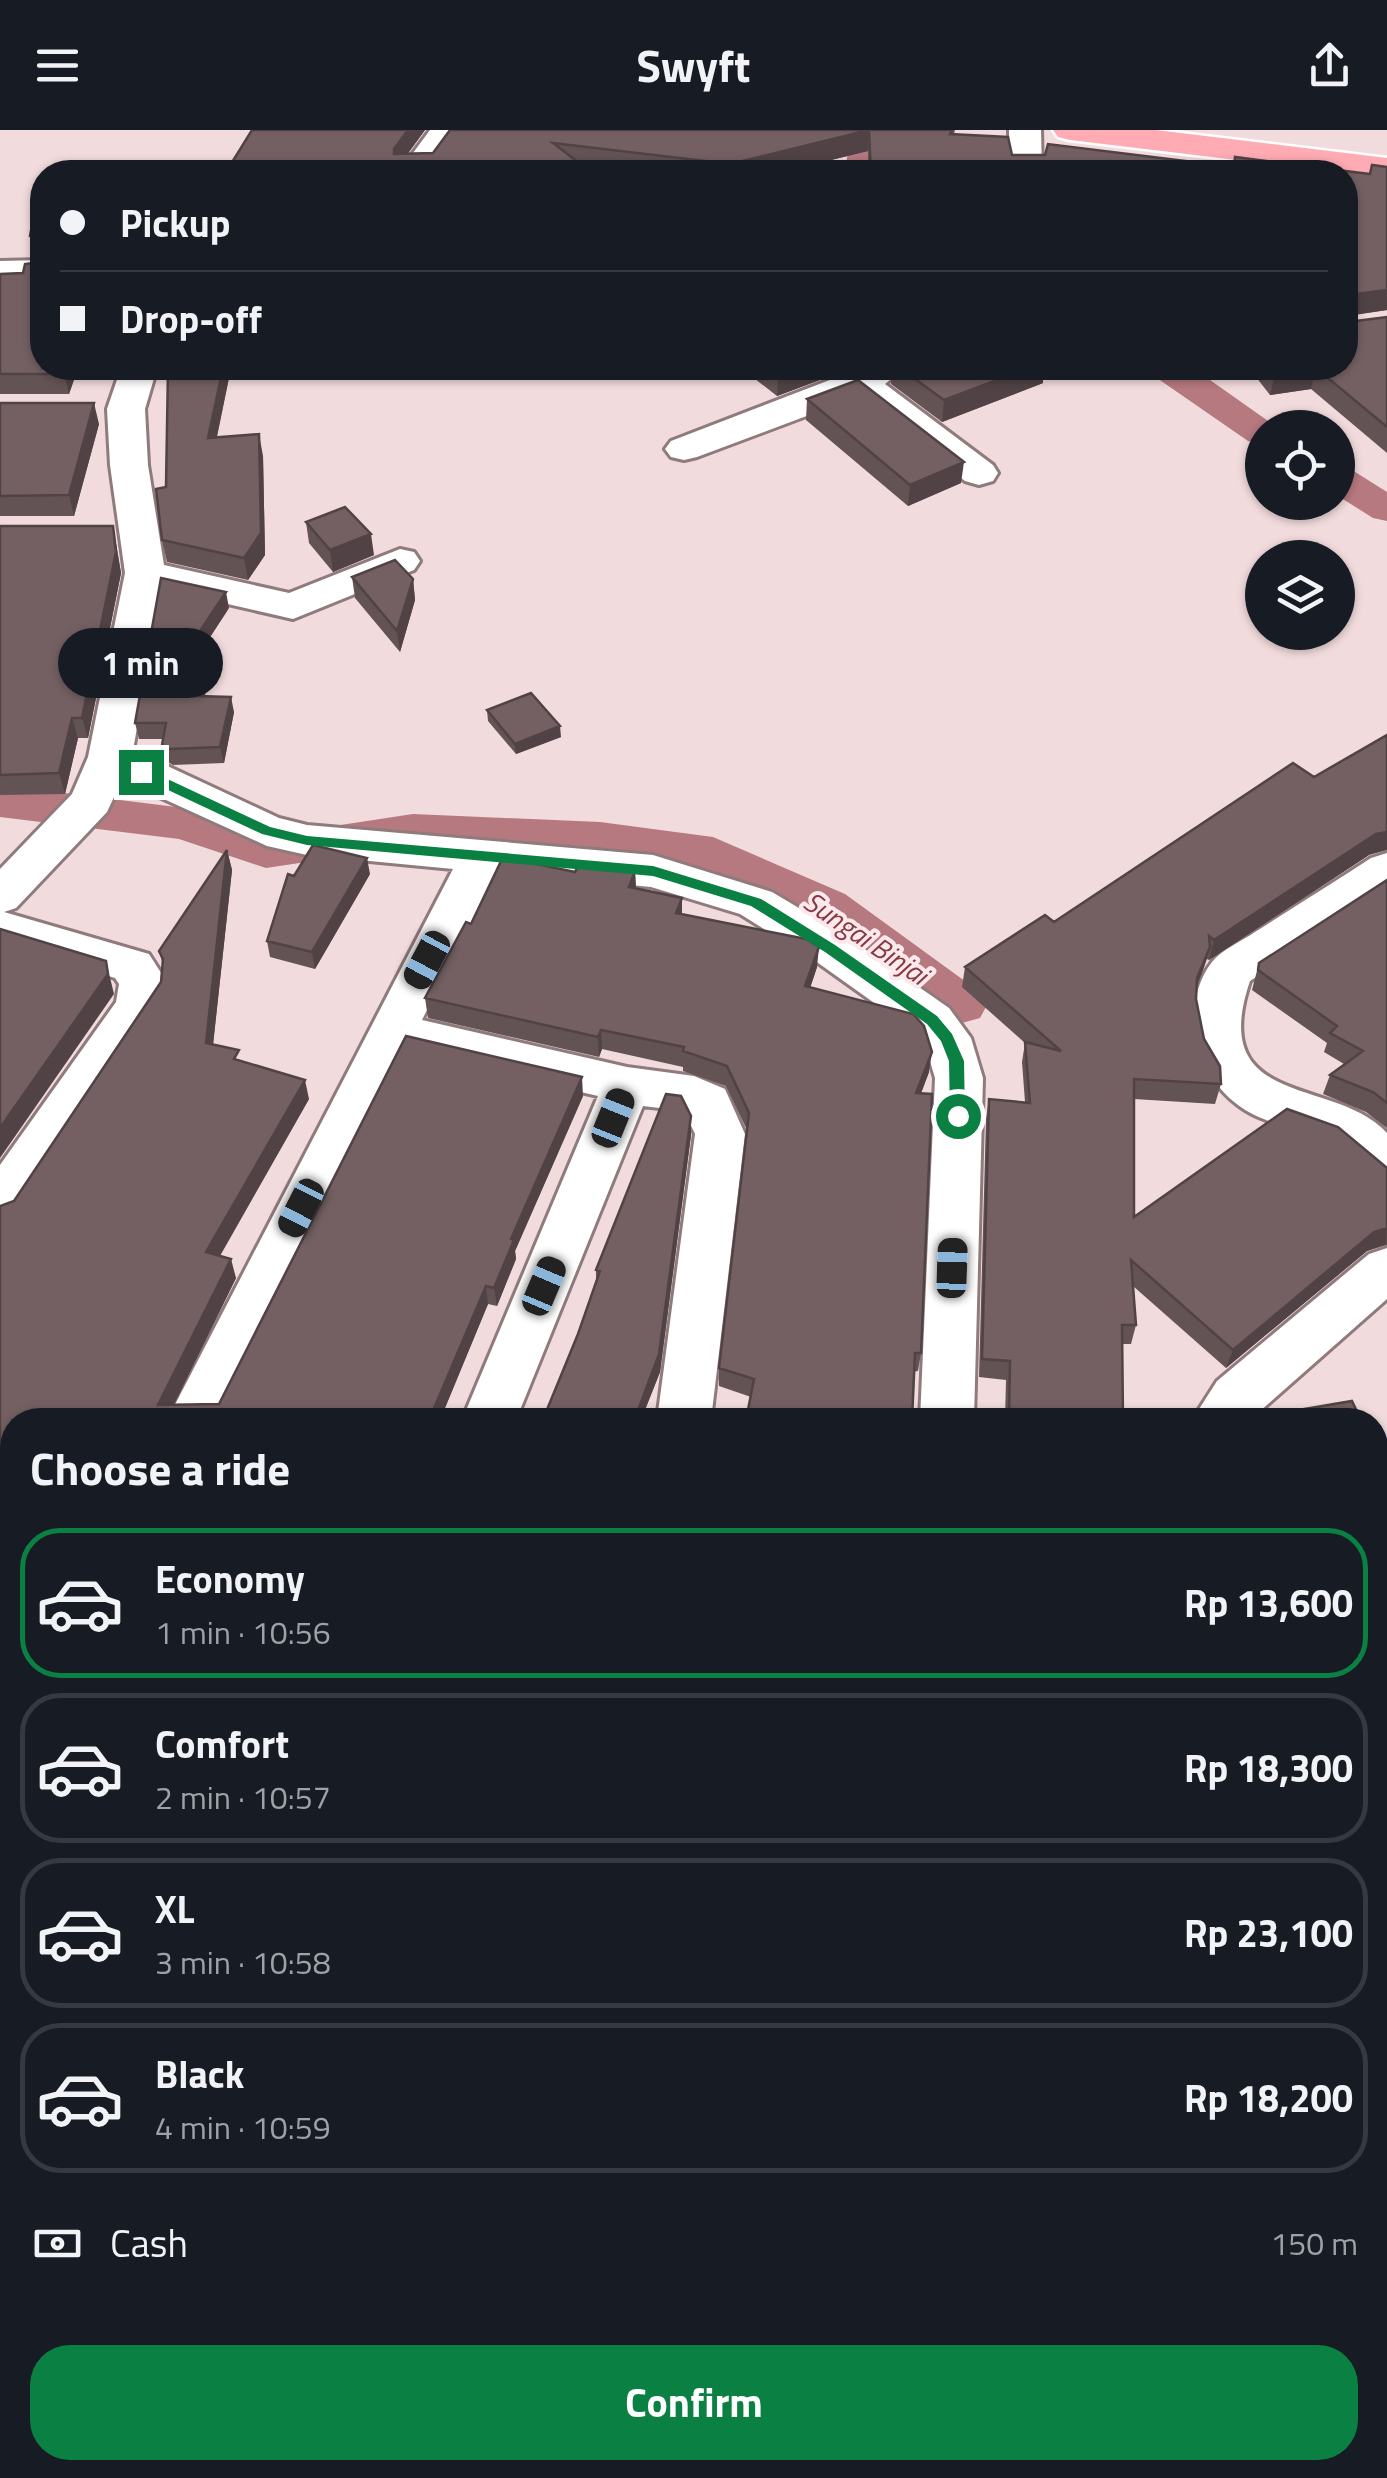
<!DOCTYPE html>
<meta charset="utf-8">
<style>
:root{--surface:#171b24;--page:#242831;--text:#f1f3f6;--muted:#9ea1a6;--line:#363941;--accent:#0b8043}
body{margin:0;font-family:"Titillium Web",sans-serif;background:var(--page);color:var(--text);height:100vh;display:flex;flex-direction:column;font-size:38px;white-space:nowrap}
*{box-sizing:border-box;margin:0}
p{font-size:32px;color:var(--muted)}
.icon{flex:none;width:55px;height:55px;fill:none;stroke:currentColor;stroke-width:2;stroke-linecap:round;stroke-linejoin:round}
.map{position:relative;flex:1;overflow:hidden}
.details{position:absolute;left:0px;top:1278px;width:1388px;height:1072px;display:flex;flex-direction:column;background:var(--surface);border-radius:40px 40px 0 0;box-shadow:0 2px 8px #0004}
.details>*{flex:none}
.top-card{position:absolute;left:30px;top:30px;width:1328px;height:220px;border-radius:40px;box-shadow:0 2px 8px #0004;display:grid;align-content:center;height:220px;padding:0 30px;background:var(--surface)}
.controls{position:absolute;left:1245px;top:280px;display:grid;gap:20px}
.controls a{display:grid;place-items:center;width:110px;height:110px;border-radius:50%;background:var(--surface);box-shadow:0 2px 8px #0004;font-size:50px}
.end{position:absolute;width:45px;height:45px;margin:-22px;border:12px solid #0b8043;background:#fff;box-shadow:0 0 0 5px #fff}
.from{border-radius:50%}
.bubble{position:absolute;height:70px;border-radius:35px;background:var(--surface);box-shadow:0 2px 8px #0004;font-size:32px;font-weight:700;line-height:70px;text-align:center}
.car{position:absolute;width:30px;height:60px;margin:-30px -15px;border-radius:12px;box-shadow:0 0 8px 2px #0007;background:linear-gradient(#222 24%,#8ab4d8 0 40%,#222 0 76%,#8ab4d8 0 86%,#222 0)}
.top-card b{display:flex;align-items:center;gap:35px;height:95px;font-size:38px}
.top-card b+b{border-top:2px solid var(--line)}
.top-card i{width:25px;height:25px;background:var(--text)}
ul{padding:0;list-style:none}
li{display:flex;align-items:center;gap:30px;height:150px;margin:0 20px 15px;padding:0 10px;border:5px solid var(--line);border-radius:40px}
li div{flex:1}
li b{display:block;font-size:38px}
li em{font-style:normal;font-weight:700}
li.current{border-color:var(--accent)}
li>.icon{width:90px;height:90px;stroke-width:1.5}
h2{padding:0 30px;font-size:45px;line-height:120px}
.pay{display:flex;align-items:center;gap:25px;height:110px;padding:0 30px;font-size:38px}
.pay p{margin-inline-start:auto}
.cta{display:flex;gap:20px;margin-top:auto;padding:20px 30px}
.cta a{flex:1;height:115px;border-radius:40px;background:var(--accent);color:#fff;font-size:40px;font-weight:700;line-height:115px;text-align:center}
header{display:flex;justify-content:space-between;align-items:center;height:130px;padding:0 30px;background:var(--surface);font-size:45px;font-weight:700}
.map>svg:first-child{display:block}
.lines{fill:none;stroke-linecap:round;stroke-linejoin:round}
.canal{fill:#b6797f;fill-rule:evenodd}
.minor-casing{stroke:#8f7a7c;stroke-width:6}
.highway-casing{stroke:#fff;stroke-width:5}
.minor{fill:#fff;fill-rule:evenodd}
.highway{fill:#ffabb4;fill-rule:evenodd}
.wall{fill:#645354}
.shaded-wall{fill:#514345}
.building{fill:#746062;stroke:#514345;stroke-width:2.5}
.route{fill:#0b8043}
.labels{text-anchor:middle;stroke-width:8;stroke-linejoin:round;paint-order:stroke}
.water-label{font-size:28px;font-style:italic;fill:#873845;stroke:#fce9eb}
</style>
<header><svg class="icon" aria-label="menu" viewBox="0 0 24 24"><path d="M4 6h16M4 12h16M4 18h16"/></svg>Swyft<svg class="icon" aria-label="share" viewBox="0 0 24 24"><path d="M12 15V3M7 8l5-5 5 5M5 13v7h14v-7"/></svg></header>
<div class="map">
<svg width="1387" height="2348" viewBox="0 0 1387 2348">
<rect width="100%" height="100%" fill="#f2dbdc"/>
<g class="lines">
<path class="canal" d="M851,0H885L879,42H845Z
M1149,238H1193L1278,298H1262V315L1248,311L1154,246Z
M1338,337L1352,340L1387,362V391L1373,388L1338,366Z
M0,655L184,678L268,706L413,684L600,692L713,707L845,764L980,862L987,875L980,888L962,893L944,888L811,788L704,738L600,724L413,716L266,738L179,709L0,687Z"/>
<defs>
<path id="minor" d="M430,0H463L432,42H399Z
M1009,0H1041L1042,42H1010Z
M42,130V150L0,151V131Z
M121,238H157L145,279L148,335L164,435L289,463L400,419L414,422L420,431L414,440L293,489L162,459L133,620L279,688L307,695L653,725L772,762L846,806L949,878L971,908L983,948L974,1290H920L935,948L925,914L915,902L814,830L740,784L651,757L496,742L422,890L627,937L694,946L725,959L745,1004L711,1290H657L695,1004L684,981L643,976L516,1290H462L598,966L406,921L221,1290H167L453,739L307,725L267,716L122,650L107,682L16,778L4,782L149,824L165,849L163,870L18,1088L0,1094V1035L116,872L119,854L115,848L0,813V739L72,664L88,627L125,443L110,335L107,279Z
M861,238H904L885,254L993,335L998,343L993,351L979,355L965,351L857,267L697,327L684,330L671,327L665,319L671,311Z
M1387,723V761L1250,851C1206,980 1336,946 1387,1003V1058C1359,1049 1351,1020 1323,1008C1295,997 1263,994 1238,975C1196,945 1178,876 1212,832C1221,820 1242,811 1255,802C1294,777 1333,753 1371,728Z
M1387,1118V1169L1250,1290H1192L1217,1251L1369,1124Z
M12,1624V1701L0,1706V1628Z
M1375,1779L1387,1784V1883L1375,1878Z
M0,1962L12,1967V2033L0,2028Z
M688,2338H760L761,2348H689Z
M1080,2338H1152L1154,2348H1082Z"/>
<path id="highway" d="M1053,0H1156L1387,28V48L1070,10L1058,7Z"/>
</defs>
<use href="#minor" class="minor-casing"/>
<use href="#highway" class="highway-casing"/>
<use href="#minor" class="minor"/>
<use href="#highway" class="highway"/>
</g>
<path class="wall" d="M252,0H425L408,23H433L450,0H955L954,4L1008,7L1012,25H1045L1048,14L1233,37L1235,27L1370,44L1372,35L1387,37V180L1348,186V192L1387,187V323L1311,259L1270,265L1249,238H1345V42H868V21L782,42H622L585,38L591,42H226Z
M40,53L42,238H78L69,264H0V144L23,143L40,132V128L35,126L30,106Z
M168,238H231L217,307L263,326L265,425L248,450L167,432L162,410L166,357Z
M741,238H852L777,266Z
M892,238H1070L1043,248V253L942,292L891,254Z
M807,269L961,353L908,376L806,290Z
M0,273L99,294L74,386H0Z
M306,392L374,425L333,442L309,413Z
M0,396H113L121,443L88,608H78L65,664L0,665Z
M352,447L413,449L415,470L400,522L355,468Z
M229,478L190,538L208,555L204,566L234,582L224,633L173,635L166,631L162,615L163,609H139L135,593Z
M487,580L561,607L516,624L488,591Z
M227,720L232,740L213,915L309,969L220,1126L236,1148L174,1275L219,1274L583,966L515,1121L516,1129L497,1176L488,1174L440,1290H12V1533L0,1554V1076L14,1071L161,852L163,835L159,821Z
M1369,725L1209,830L1207,829L1197,857L1196,869L1204,909L1221,954L1215,974L1134,969V1087L1387,1038V1115L1367,1121L1226,1238L1133,1156L1136,1195L1131,1214H1122L1123,1290H1005L1006,1250L979,1247L986,989L989,969L1025,972L1022,932L1025,913L962,857L965,837L1054,792Z
M635,741L636,758L682,784L817,837L810,858L929,942L921,963V1223L918,1241L751,1267L719,1256V1238L747,1000L726,956L683,941V937L602,919L599,927L428,888L425,868L575,742Z
M370,744L315,839L270,827L267,811Z
M1387,750V998L1366,982L1323,964L1330,945L1344,934L1324,922L1327,913L1252,860L1259,833Z
M691,986V1005L660,1242L641,1290H535L544,1287L578,1204L596,1151V1140Z
M1375,1322L1376,1323L1387,1322V1673L1375,1641Z
M12,1702V1916L0,1912V1728Z
M0,2029L12,2035V2209L0,2203Z
M1197,2338H1375L1387,2348H1200Z"/>
<path class="shaded-wall" d="M408,0H425L396,40L394,19Z
M869,0L868,21L782,42H729L730,34Z
M1387,160V180L1345,186L1348,165Z
M66,238H78L69,264L64,244Z
M223,238H231L212,329L208,308Z
M796,238H852L777,266L778,245Z
M1029,238H1070L1043,248V253L942,292L944,270Z
M1316,238L1311,259L1270,265L1275,244Z
M94,273L99,294L74,386L69,365Z
M259,304L263,326L265,425L248,450L244,428Z
M964,332L961,353L908,376L910,355Z
M113,396L121,443L88,608L82,588Z
M371,404L374,425L333,442L330,420Z
M413,449L415,470L400,522L397,501Z
M226,462L229,478L180,553L176,537Z
M204,539L208,555L200,582L196,566Z
M231,567L234,582L224,633L220,617Z
M72,588L78,608L65,664L59,643Z
M560,596L561,607L516,624L515,614Z
M1387,702V720L1369,725L1209,830L1214,810L1376,704Z
M227,720L232,740L211,933L206,913Z
M367,728L370,744L315,839L312,822Z
M635,741L636,762L629,757Z
M682,768V788L676,783Z
M819,817L817,837L804,876L805,856Z
M1210,817L1204,837L1192,868L1197,848Z
M106,831L114,864L0,1028V998Z
M601,900L602,919L599,927L598,907Z
M932,922L929,942L914,982L916,963Z
M582,947L583,966L515,1121L516,1129L497,1176L494,1158L511,1109Z
M305,950L309,969L211,1141L206,1122Z
M691,986V1005L660,1242L641,1290H637V1283Z
M1387,1098L1386,1114L1367,1121L1226,1238L1233,1220L1374,1102Z
M231,1129L236,1148L166,1290L158,1275Z
M486,1156L488,1174L440,1290H429Z
M12,1504V1533L0,1554V1523Z"/>
<path class="building" d="M252,0H408L394,19V24L433,23L450,0H952L950,4L1008,7L1012,25H1045L1048,14L1234,37L1235,27L1370,44L1372,35L1387,37V160L1348,165V192L1387,187V297L1316,238L1275,244L1270,238H1345V42H871L869,0L730,34L553,13L591,42H226Z
M40,53H42V238H66L64,244H0V144L23,143L25,134L40,132L41,110L30,106Z
M168,238H223L208,308L259,304L261,403L244,428L162,410L156,359L166,357Z
M769,238H796L778,245Z
M900,238H1029L944,270Z
M858,250L964,332L910,355L807,269Z
M0,273H94L69,365L0,366Z
M345,377L371,404L330,420L306,392Z
M0,396H113L116,422L82,588H72L59,643L0,645Z
M395,430L413,449L397,501L352,447Z
M161,448L226,462L176,537L204,539L196,566L231,567L220,617L170,619L162,615L166,593H135Z
M531,563L560,596L515,614L487,580Z
M1387,605V702L1376,704L1214,810L1209,806L1210,817L1197,848L1196,869L1204,909L1220,936L1221,954L1134,949V1087L1287,979L1338,997L1387,1038V1098L1374,1102L1233,1220L1131,1130L1136,1195H1122L1123,1290H1009L1010,1231L982,1229L989,969L1030,973L1025,912L1061,921L965,837L1045,785L1054,792L1293,633L1314,647Z
M313,715L367,728L312,822L267,811L288,744L294,746Z
M227,720L206,913L239,920L234,929L305,950L206,1122L231,1129L158,1275L219,1274L406,906L582,947L511,1109L514,1110L494,1158L486,1156L429,1290H12V1504L0,1523V1076L14,1071L161,852L163,829L159,821Z
M503,727L575,742L579,734L635,741L629,757L682,768L676,783L806,809L819,817L805,856L913,884L924,896L932,922L916,963L932,964L921,1223H915L912,1290H746L754,1249L719,1238L749,983L727,936L683,921L684,917L601,900L598,907L425,868L466,792L471,794Z
M1387,750V973L1373,962L1330,945L1363,921L1330,903L1337,896L1258,840L1259,833Z
M0,799L106,831L108,844L0,998Z
M666,964L681,966L691,986L659,1224L637,1283L629,1281L625,1290H535L537,1285L544,1287L578,1204L600,1141L596,1140Z
M1352,1271L1361,1290H1284L1281,1283Z
M1375,1322L1376,1323L1387,1322V1634L1375,1602Z
M12,1702V1907L0,1903V1728Z
M1375,1933L1387,1979V2348H1210L1207,2338H1375Z
M0,2029L12,2035V2205L0,2199Z
M388,2338H681V2341L710,2345L711,2348H389Z
M846,2338H1084L1087,2348H806L805,2344Z"/>
<path class="route" d="M136,639H146L270,697L307,706L653,736L761,769L835,815L937,886L952,904L964,931L965,986L958,992L950,986L949,931L941,911L927,894L825,822L751,776L653,746L307,715L262,704L136,645Z"/>
<g class="labels">
<g class="water-label">
<text transform="translate(866 808) rotate(34)" y="10">Sungai Binjai</text>
</g>
</g>
</svg>
<div class="controls">
<a><svg class="icon" aria-label="locate" viewBox="0 0 24 24"><circle cx="12" cy="12" r="6"/><path d="M12 2v4M12 18v4M2 12h4M18 12h4"/></svg></a>
<a><svg class="icon" aria-label="layers" viewBox="0 0 24 24"><path d="M12 4l9 5-9 5-9-5zM3 14l9 5 9-5"/></svg></a>
</div>
<i class="end from" style="left:958px;top:986px"></i>
<i class="end" style="left:141px;top:642px"></i>
<div class="bubble" style="left:58px;top:498px;width:165px">1 min</div>
<i class="car" style="left:427px;top:830px;rotate:208deg"></i>
<i class="car" style="left:613px;top:988px;rotate:22deg"></i>
<i class="car" style="left:301px;top:1078px;rotate:207deg"></i>
<i class="car" style="left:952px;top:1138px;rotate:2deg"></i>
<i class="car" style="left:544px;top:1156px;rotate:23deg"></i>
<div class="top-card">
<b><i class="from"></i>Pickup</b>
<b><i></i>Drop-off</b>
</div>
<section class="details">
<h2>Choose a ride</h2>
<ul>
<li class="current"><svg class="icon" aria-label="car" viewBox="0 0 24 24"><path d="M5 17H2v-5l4-1 3-4h7l3 4 3 1v5h-3M9 17h6M6 11h13"/><circle cx="7" cy="17" r="2"/><circle cx="17" cy="17" r="2"/></svg><div><b>Economy</b><p>1 min · 10:56</p></div><em>Rp 13,600</em></li>
<li><svg class="icon" aria-label="car" viewBox="0 0 24 24"><path d="M5 17H2v-5l4-1 3-4h7l3 4 3 1v5h-3M9 17h6M6 11h13"/><circle cx="7" cy="17" r="2"/><circle cx="17" cy="17" r="2"/></svg><div><b>Comfort</b><p>2 min · 10:57</p></div><em>Rp 18,300</em></li>
<li><svg class="icon" aria-label="car" viewBox="0 0 24 24"><path d="M5 17H2v-5l4-1 3-4h7l3 4 3 1v5h-3M9 17h6M6 11h13"/><circle cx="7" cy="17" r="2"/><circle cx="17" cy="17" r="2"/></svg><div><b>XL</b><p>3 min · 10:58</p></div><em>Rp 23,100</em></li>
<li><svg class="icon" aria-label="car" viewBox="0 0 24 24"><path d="M5 17H2v-5l4-1 3-4h7l3 4 3 1v5h-3M9 17h6M6 11h13"/><circle cx="7" cy="17" r="2"/><circle cx="17" cy="17" r="2"/></svg><div><b>Black</b><p>4 min · 10:59</p></div><em>Rp 18,200</em></li>
</ul>
<div class="pay"><svg class="icon" aria-label="cash" viewBox="0 0 24 24"><path d="M3 7h18v10H3z"/><circle cx="12" cy="12" r="2"/></svg>Cash<p>150 m</p></div>
<div class="cta"><a>Confirm</a></div>
</section>
</div>
